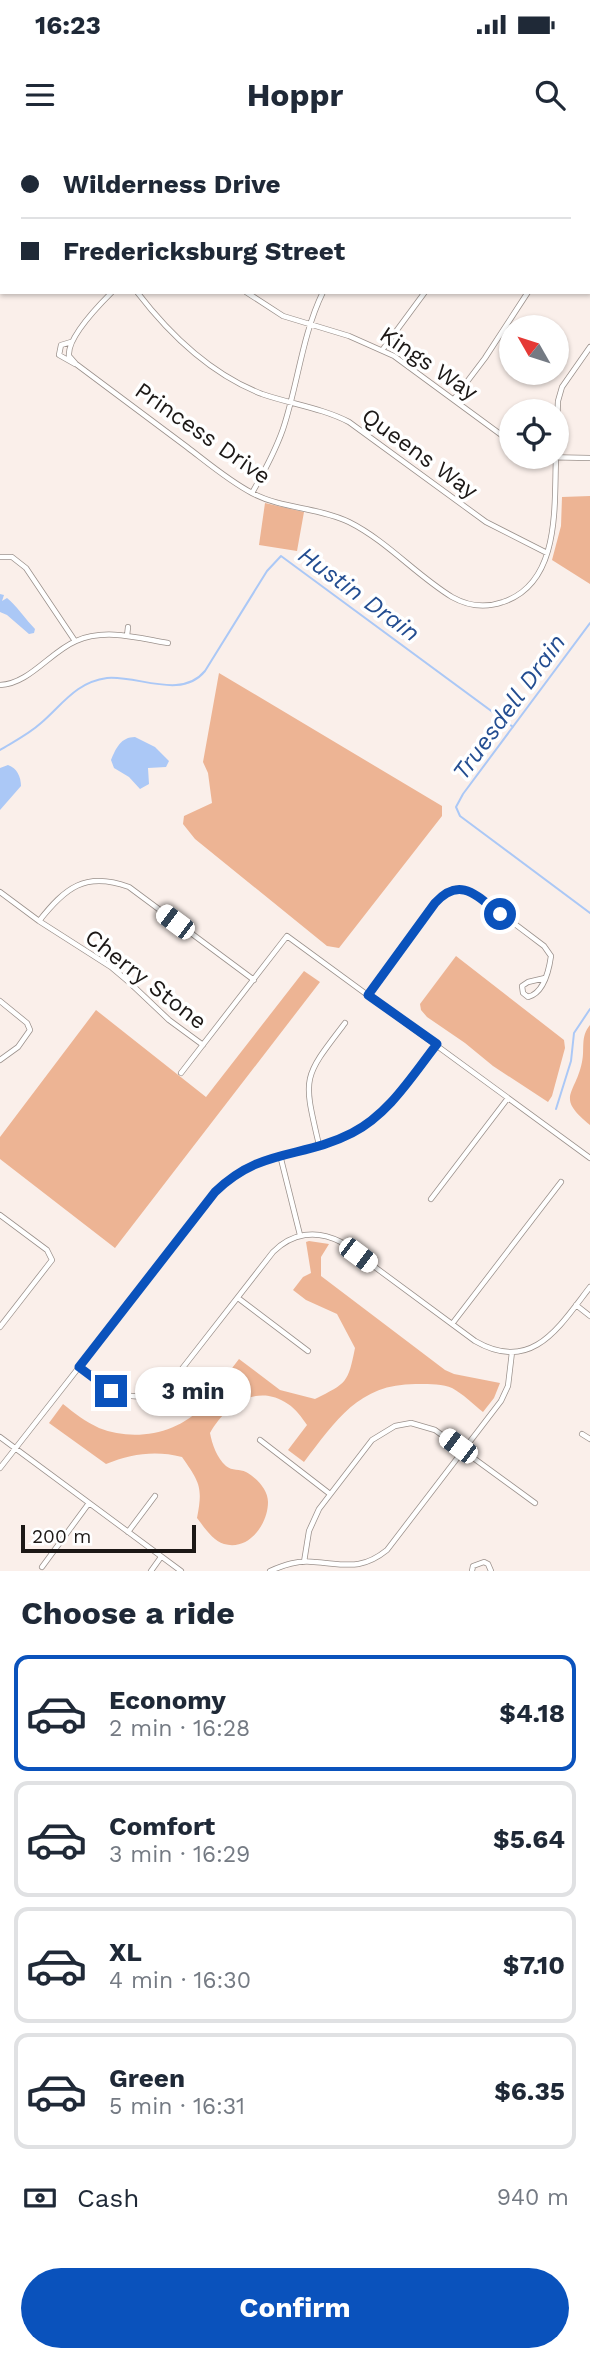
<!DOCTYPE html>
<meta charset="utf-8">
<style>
:root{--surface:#fff;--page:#f2f2f3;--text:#1f2937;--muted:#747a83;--line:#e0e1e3;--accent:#0a52bc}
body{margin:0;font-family:"Work Sans",sans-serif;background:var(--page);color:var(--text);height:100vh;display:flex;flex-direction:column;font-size:26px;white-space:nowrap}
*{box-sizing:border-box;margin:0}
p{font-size:23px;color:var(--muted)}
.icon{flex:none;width:38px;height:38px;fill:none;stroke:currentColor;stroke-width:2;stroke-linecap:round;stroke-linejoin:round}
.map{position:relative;height:1431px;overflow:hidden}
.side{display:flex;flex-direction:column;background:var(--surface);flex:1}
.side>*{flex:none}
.top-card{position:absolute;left:0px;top:0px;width:592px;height:154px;box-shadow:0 2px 5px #0004;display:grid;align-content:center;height:154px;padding:0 21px;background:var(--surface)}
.needle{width:46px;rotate:309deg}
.controls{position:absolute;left:499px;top:175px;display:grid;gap:14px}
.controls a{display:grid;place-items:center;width:70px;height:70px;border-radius:50%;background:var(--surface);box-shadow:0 2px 5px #0004;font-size:35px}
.scale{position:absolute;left:21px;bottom:18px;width:175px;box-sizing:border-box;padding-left:7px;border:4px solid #1c1816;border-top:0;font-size:19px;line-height:24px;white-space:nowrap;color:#1c1816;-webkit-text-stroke:5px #fff;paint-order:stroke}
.end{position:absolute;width:32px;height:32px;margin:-16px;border:9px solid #0a52bc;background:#fff;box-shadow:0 0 0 4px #fff}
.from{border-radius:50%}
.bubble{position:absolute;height:49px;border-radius:24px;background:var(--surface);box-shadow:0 2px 5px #0004;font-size:23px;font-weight:700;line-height:49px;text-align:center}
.car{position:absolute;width:21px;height:42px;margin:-21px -10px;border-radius:9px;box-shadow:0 0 5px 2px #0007;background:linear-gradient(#fff 24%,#345 0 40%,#fff 0 76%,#345 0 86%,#fff 0)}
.top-card b{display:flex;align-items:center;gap:24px;height:66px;font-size:26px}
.top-card b+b{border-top:2px solid var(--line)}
.top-card i{width:18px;height:18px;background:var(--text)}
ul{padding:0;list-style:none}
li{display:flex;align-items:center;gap:21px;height:116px;margin:0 14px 10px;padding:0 7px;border:4px solid var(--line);border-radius:14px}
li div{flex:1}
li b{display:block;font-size:26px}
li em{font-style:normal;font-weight:700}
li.active{border-color:var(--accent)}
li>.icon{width:63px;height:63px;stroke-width:1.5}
h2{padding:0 21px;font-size:32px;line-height:84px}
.pay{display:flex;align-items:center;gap:18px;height:77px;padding:0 21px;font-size:26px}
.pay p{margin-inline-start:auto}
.action{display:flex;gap:14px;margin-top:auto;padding:14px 21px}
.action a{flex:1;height:80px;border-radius:42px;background:var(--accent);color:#fff;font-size:28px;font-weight:700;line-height:80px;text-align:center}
.status{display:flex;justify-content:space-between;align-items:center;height:49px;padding:0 35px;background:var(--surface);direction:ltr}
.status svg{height:19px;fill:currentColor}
header{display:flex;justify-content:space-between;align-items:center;height:91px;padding:0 21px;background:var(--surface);font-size:32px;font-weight:700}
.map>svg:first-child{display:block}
.green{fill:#edb494}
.water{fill:#abc8f6}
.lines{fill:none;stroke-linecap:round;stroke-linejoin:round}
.stream{stroke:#abc8f6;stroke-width:2}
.minor-casing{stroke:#9b918c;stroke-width:6}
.tertiary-casing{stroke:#9b918c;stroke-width:7}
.secondary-casing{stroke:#9b918c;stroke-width:8}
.minor{stroke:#fff;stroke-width:4.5}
.tertiary{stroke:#fff;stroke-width:5}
.secondary{stroke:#fff;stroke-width:6}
.route{stroke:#0a52bc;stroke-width:9}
.labels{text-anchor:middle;stroke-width:7;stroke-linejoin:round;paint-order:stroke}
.street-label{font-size:23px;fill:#1c1816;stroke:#fff}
.water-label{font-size:24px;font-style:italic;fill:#234d91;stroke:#fff}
</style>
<div class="status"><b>16:23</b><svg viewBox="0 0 49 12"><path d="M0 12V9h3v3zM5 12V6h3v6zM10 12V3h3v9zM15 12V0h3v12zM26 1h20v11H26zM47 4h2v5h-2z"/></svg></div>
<header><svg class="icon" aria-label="menu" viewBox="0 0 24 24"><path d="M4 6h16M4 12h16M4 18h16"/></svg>Hoppr<svg class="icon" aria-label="search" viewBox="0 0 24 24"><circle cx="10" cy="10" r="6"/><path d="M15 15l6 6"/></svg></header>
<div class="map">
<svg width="590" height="1431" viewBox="0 0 590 1431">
<rect width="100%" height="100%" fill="#faefea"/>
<path class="green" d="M590,356V444L552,420L561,386L562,357Z
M265,363L304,372L297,411L259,405Z
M219,533L442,666V676L339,808L327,806L195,699L183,684L184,676L212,663L208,633L203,622Z
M456,816L564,900L565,908L552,956L548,962L493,926L465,903L427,877L421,870L420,864Z
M304,831L320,842L115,1108L0,1019V997L96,870L206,957Z
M590,885V985C555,956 575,956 582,922C585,909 580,897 590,885Z
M309,1101L329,1104L321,1117V1136L445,1230L454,1234L500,1243L494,1258L483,1272C473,1264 463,1254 452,1248C444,1244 429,1244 420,1244C360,1242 337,1279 304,1322L288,1310L307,1285C302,1278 296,1269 288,1264C257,1242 225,1266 210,1293C212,1304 217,1318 226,1326C232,1331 240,1329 246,1332C257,1338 268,1350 268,1362C268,1384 249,1411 224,1404C213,1401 204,1387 197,1378C203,1347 200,1343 182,1317C155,1310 131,1314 106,1324L49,1283L63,1264C74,1273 86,1282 99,1288C134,1302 178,1294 203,1266C216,1251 227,1234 239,1219L280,1250L315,1259C347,1243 348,1243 355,1208L337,1174L306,1160L293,1150L303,1137L311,1133L306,1102Z"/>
<path class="water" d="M0,454L4,455L2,461L7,458C15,464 27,481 35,489L34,493L29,494L7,475L0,472Z
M135,597L155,607L169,621L166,627L148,628L149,644L140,649L129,637L114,628L111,620C116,608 121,597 135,597Z
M8,625C17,628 21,637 21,646L0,670V628Z"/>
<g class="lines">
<path class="stream" d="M590,483L463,654L456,667L460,676L590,773
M0,610C13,602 29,594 41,583C62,565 76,542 107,538C138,535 181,560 205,531L267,431L281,416L513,587
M556,969L571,921L574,893L590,869"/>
<defs>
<path id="minor" d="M87,0L89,2
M112,152C99,165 67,198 69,216L76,224C113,252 150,279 187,307C208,323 229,341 252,353C282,369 318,367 349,382C387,401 416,435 452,457C468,466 486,468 503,462C561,443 554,365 556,317
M137,152C170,195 210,234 262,254C291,264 322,268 349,282L486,382L547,413
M246,152L283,176L349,196L394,216L511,302
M71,202L61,205L59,215L75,224
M383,209L425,152
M454,259L485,218L528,152
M556,307L558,261L562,247L590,207
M541,317L590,318
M252,353C264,332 275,312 283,289C298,244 302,195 323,152
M0,417H12L26,428L75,501
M127,496L128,487
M0,545C29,544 50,512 76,501C105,488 138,498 168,503
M0,752L39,781L111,827L130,843L169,880L203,905
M39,781C65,748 85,731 129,747L254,840
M367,855L435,763C451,745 459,745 479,757L544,806L551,816C549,830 544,853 528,857L523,853L522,846L528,842L545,838
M0,861L27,883L30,890L18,907L0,920
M181,933L287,796L590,1018
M319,1005C303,936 302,939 345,883
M280,1015L300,1095
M431,1059L508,958
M0,1075L47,1110L52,1120L0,1187
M238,1158L308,1211
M576,1165L590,1176
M452,1184L561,1042
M79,1227C110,1251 140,1273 174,1239L273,1112C292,1093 316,1089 341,1102L475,1201C532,1234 559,1187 590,1147
M582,1294L590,1299
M0,1297L181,1431
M260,1300L330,1354
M0,1328L221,1046C265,1009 305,1017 351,994C389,975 412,937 437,904
M128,1392L155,1356
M304,1422L309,1391L319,1369L372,1300L395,1286L411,1283L435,1290L535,1363
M42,1427L89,1363
M151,1431L161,1417
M270,1431C284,1425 298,1420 314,1422C345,1424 361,1431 387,1410L501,1261L508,1246L512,1212
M472,1431L473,1426L484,1422L488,1424L491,1431"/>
<path id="tertiary" d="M386,0L388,2"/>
<path id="secondary" d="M71,2L72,0
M0,96L2,94"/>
</defs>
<use href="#minor" class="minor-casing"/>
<use href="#tertiary" class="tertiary-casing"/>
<use href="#secondary" class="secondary-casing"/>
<use href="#minor" class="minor"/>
<use href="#tertiary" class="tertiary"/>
<use href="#secondary" class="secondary"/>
</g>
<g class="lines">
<path class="route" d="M111,1251L79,1227L215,1052C261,1007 302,1019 352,993C389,974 412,936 437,904L368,855L435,763C460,735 477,756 500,774"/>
</g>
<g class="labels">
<g class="street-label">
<text transform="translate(429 223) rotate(34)" y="8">Kings Way</text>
<text transform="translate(203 293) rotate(35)" y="8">Princess Drive</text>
<text transform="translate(420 313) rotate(36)" y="8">Queens Way</text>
<text transform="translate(146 839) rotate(38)" y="8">Cherry Stone</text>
</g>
<g class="water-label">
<text transform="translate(359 454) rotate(36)" y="8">Hustin Drain</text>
<text transform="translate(509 567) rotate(-54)" y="8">Truesdell Drain</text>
</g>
</g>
</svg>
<div class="controls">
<a><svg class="needle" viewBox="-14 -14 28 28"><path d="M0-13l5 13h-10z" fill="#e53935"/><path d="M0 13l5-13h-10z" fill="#747a83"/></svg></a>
<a><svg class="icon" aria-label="locate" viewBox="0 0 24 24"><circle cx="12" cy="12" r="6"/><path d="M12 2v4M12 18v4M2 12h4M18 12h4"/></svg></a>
</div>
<div class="scale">200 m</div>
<i class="end from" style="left:500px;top:774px"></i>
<i class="end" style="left:111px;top:1251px"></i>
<div class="bubble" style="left:135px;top:1227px;width:116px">3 min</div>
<i class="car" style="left:175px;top:782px;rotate:307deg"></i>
<i class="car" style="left:358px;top:1115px;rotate:127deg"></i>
<i class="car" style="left:458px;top:1306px;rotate:307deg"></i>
<div class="top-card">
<b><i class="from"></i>Wilderness Drive</b>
<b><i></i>Fredericksburg Street</b>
</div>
</div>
<section class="side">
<h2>Choose a ride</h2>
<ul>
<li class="active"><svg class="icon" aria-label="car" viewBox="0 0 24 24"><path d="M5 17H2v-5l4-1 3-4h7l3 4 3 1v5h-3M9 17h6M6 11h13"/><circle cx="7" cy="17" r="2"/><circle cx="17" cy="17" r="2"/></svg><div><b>Economy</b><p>2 min · 16:28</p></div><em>$4.18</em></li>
<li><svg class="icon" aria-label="car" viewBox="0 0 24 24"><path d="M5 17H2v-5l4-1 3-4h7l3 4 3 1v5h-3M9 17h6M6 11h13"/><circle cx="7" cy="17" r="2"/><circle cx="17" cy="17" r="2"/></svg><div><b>Comfort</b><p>3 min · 16:29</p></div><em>$5.64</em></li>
<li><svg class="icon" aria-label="car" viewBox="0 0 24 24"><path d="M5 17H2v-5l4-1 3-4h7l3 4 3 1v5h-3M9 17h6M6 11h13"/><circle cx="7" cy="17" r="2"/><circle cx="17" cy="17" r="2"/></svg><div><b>XL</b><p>4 min · 16:30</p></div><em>$7.10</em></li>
<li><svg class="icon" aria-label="car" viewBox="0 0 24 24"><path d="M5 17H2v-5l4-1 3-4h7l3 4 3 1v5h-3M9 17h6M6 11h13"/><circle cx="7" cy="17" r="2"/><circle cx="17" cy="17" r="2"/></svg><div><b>Green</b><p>5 min · 16:31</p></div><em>$6.35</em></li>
</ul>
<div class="pay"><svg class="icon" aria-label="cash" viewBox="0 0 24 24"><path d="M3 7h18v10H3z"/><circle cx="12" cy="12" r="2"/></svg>Cash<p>940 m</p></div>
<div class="action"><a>Confirm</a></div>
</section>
